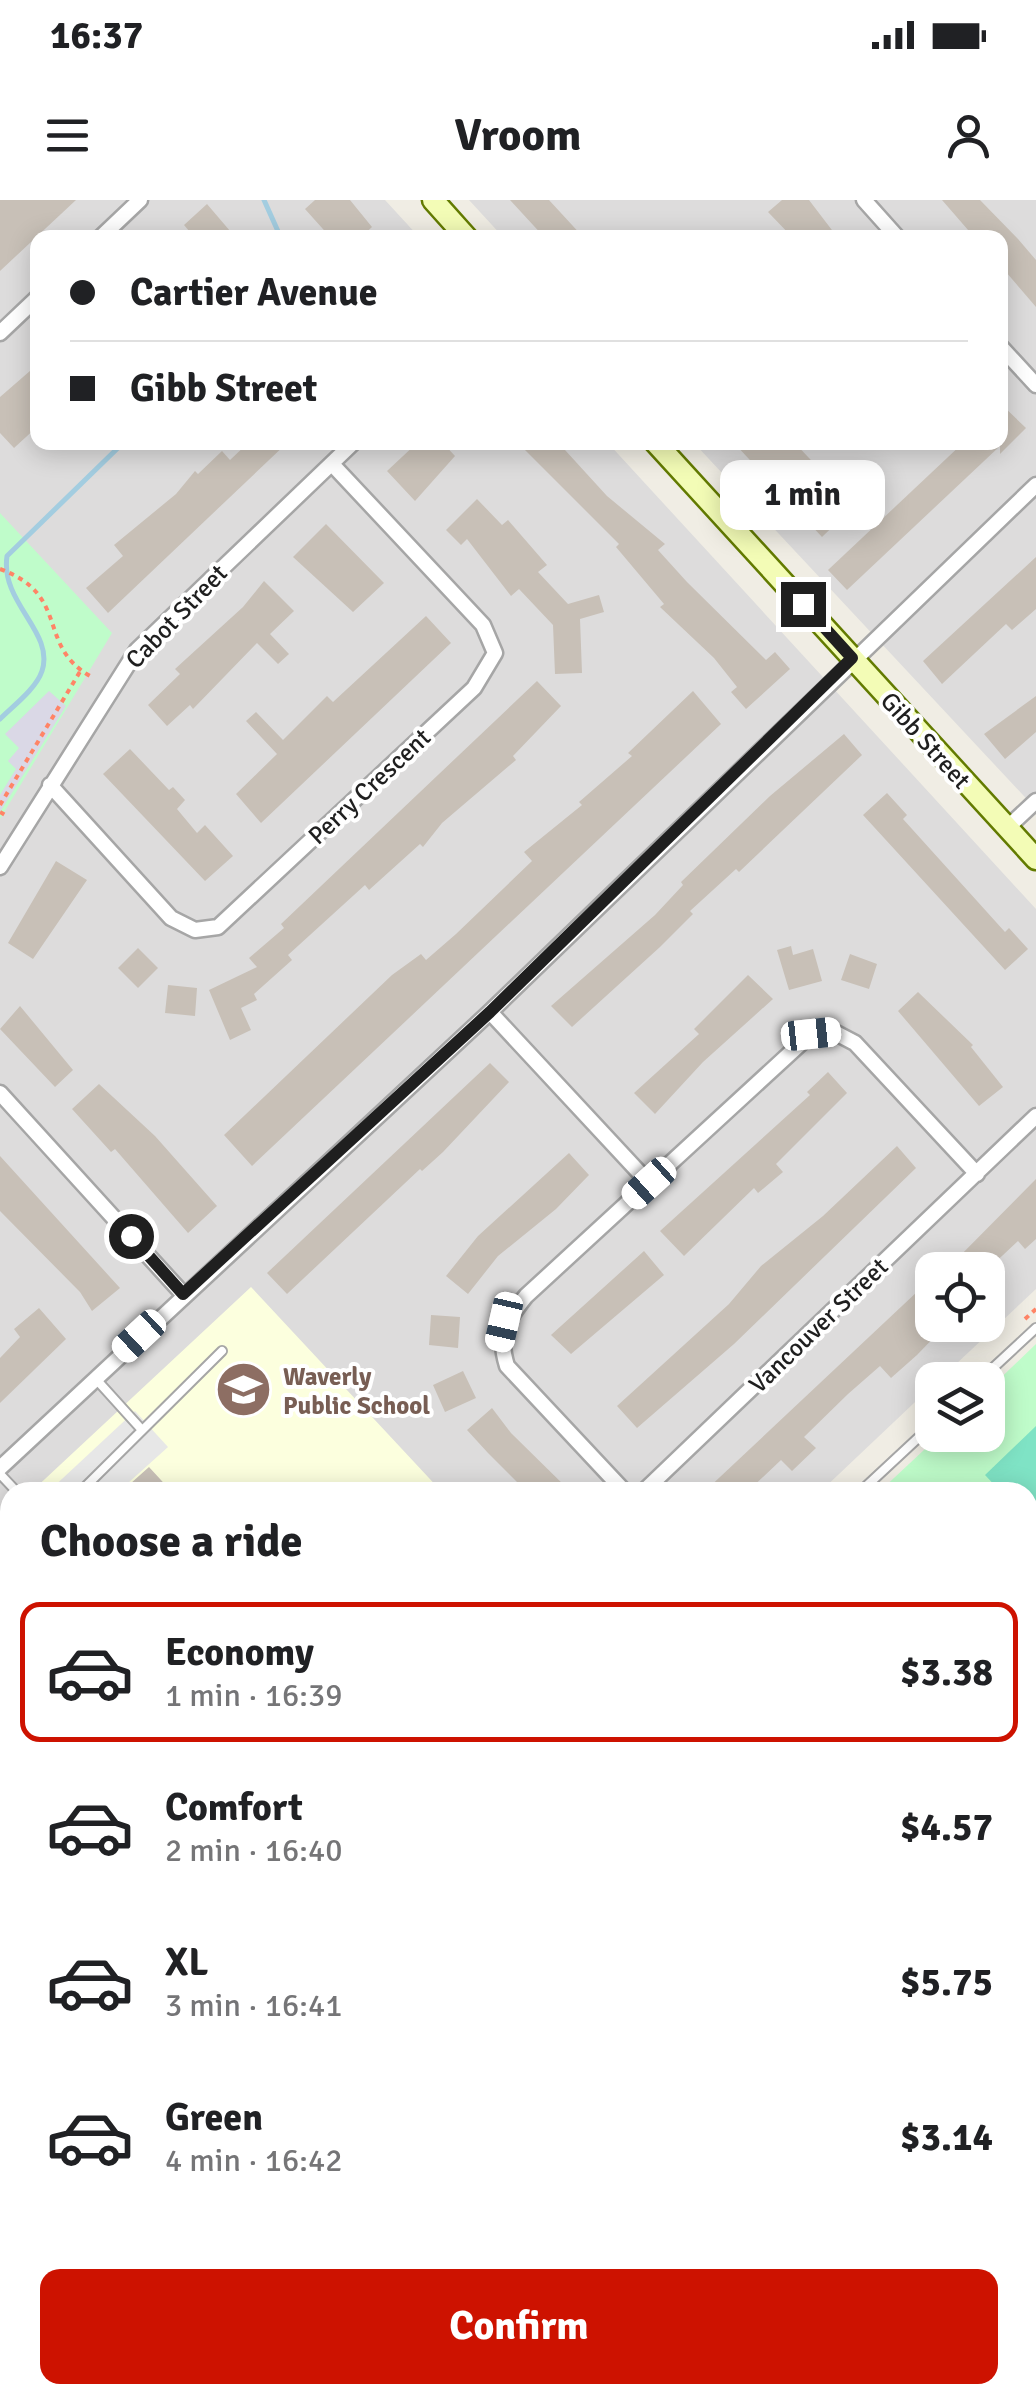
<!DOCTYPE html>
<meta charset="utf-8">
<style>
:root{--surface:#fff;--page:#f6f6f6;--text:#202124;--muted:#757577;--line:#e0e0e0;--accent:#cd1200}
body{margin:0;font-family:Signika,sans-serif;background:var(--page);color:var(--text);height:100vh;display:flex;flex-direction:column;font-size:38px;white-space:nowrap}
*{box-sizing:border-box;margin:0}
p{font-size:32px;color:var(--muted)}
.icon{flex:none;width:55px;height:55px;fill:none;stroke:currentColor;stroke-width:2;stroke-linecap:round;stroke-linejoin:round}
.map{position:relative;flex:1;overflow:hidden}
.panel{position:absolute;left:0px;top:1282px;width:1038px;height:922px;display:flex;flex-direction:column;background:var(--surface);border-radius:30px 30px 0 0;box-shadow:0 5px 25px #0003}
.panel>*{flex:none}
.banner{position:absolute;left:30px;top:30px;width:978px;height:220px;border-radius:20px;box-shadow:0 5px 25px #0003;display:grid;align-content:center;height:220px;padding:0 40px;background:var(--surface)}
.buttons{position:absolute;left:915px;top:1052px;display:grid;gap:20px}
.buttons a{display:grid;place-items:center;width:90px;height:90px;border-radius:20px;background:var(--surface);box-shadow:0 5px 25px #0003;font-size:50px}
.end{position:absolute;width:45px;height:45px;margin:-22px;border:12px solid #1f1f1f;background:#fff;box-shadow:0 0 0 5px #fff}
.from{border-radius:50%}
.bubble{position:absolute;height:70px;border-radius:20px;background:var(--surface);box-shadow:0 5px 25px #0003;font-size:32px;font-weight:700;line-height:70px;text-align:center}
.car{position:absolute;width:30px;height:60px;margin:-30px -15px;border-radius:12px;box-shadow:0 0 8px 2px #0007;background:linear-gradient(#fff 24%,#345 0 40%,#fff 0 76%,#345 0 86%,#fff 0)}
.banner b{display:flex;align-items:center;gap:35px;height:95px;font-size:38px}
.banner b+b{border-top:2px solid var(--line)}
.banner i{width:25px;height:25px;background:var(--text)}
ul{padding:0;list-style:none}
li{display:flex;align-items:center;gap:30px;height:140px;margin:0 20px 15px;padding:0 20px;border:5px solid transparent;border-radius:20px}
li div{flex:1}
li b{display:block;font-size:38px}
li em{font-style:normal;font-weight:700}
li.selected{border-color:var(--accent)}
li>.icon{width:90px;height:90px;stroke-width:1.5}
h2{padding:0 40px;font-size:45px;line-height:120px}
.button{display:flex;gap:20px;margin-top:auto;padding:20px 40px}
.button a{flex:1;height:115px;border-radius:20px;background:var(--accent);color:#fff;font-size:40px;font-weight:700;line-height:115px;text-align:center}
.status{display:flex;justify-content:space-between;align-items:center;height:70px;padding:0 50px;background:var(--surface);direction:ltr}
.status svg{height:28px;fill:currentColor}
header{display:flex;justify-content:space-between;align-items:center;height:130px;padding:0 40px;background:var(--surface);font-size:45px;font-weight:700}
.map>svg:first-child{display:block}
.residential{fill:#dddcdc;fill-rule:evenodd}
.education{fill:#fcffde}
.park{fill:#bffcca}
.pitch{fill:#7fe3c5}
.parking{fill:#e7e7e7}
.plaza{fill:#dad8e6}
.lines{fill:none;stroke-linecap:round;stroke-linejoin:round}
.stream{stroke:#a3cde0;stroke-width:5}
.building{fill:#c8c0b7}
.lane-casing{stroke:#a6a6a6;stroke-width:12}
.street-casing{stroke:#a6a6a6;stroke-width:19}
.secondary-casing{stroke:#637b00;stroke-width:25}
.path{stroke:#ff8466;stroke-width:4;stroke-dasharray:5 5;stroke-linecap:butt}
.lane{stroke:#fff;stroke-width:8}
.street{stroke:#fff;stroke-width:14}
.secondary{stroke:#f3fcb6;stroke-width:20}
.route{stroke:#1f1f1f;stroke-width:12}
.labels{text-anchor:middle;stroke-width:8;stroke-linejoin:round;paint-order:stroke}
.street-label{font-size:25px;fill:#1f1f1f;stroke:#fff}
.education-label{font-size:25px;font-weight:bold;fill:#785e54;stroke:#fff;text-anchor:start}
</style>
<div class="status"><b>16:37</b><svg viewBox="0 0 49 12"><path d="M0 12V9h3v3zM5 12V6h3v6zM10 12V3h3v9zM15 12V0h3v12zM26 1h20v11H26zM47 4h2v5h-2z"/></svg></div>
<header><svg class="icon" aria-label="menu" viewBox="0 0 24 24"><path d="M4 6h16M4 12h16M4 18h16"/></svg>Vroom<svg class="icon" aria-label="person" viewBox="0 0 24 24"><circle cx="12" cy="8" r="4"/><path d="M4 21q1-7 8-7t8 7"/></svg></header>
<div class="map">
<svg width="1036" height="2204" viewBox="0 0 1036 2204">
<rect width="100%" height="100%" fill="#f0ede4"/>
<path class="residential" d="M0,0H385L419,37L38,38V242L608,243L1036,709V1089L939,1180H932V1186L820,1292H10V2055L0,2065ZM932,1070H988V1125H932Z
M469,0H1036V609L694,243L1000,242V38L503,37Z
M1036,2086V2204H741L750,2195H1028V2090Z"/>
<path class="education" d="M251,1087L442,1292H31Z
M10,1312V1631L0,1620V1321Z
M10,2055V2195H380L385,2204H0V2065Z"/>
<path class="park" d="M0,313L112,433L0,619Z
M1036,1144V1826L1028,1834V1292H879L940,1235H988V1190Z
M1036,1922V2086L1028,2090V1930Z
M439,2195H647L638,2204H447Z"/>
<path class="pitch" d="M1036,1226V1329L1028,1320V1292H1001L985,1275Z
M1036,1599V1779L1028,1785V1607Z"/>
<path class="parking" d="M135,1211L168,1247L118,1292H48Z"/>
<path class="plaza" d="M49,491L66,506L0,612V595L16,569L8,561L19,548L5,534Z"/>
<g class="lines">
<path class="stream" d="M264,0L281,38
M0,519C13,506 36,489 42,471C55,432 0,403 7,356L124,242"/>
</g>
<path class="building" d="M0,0H76L0,71Z
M315,0H350L372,27L360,38H331L305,9Z
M510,0H549L584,38H545Z
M782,0H809L838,38H793L768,12Z
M942,0H980L1018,39L1036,60V107L1000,65V38H975Z
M207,4L236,38H195L184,25Z
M38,164V226L14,248L0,233V197Z
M1000,203L1026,228L1000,254V246L847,390L828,370L964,242H1000Z
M249,242H288L108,413L86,388L123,356L114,345L176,294L195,271L198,274L222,251L230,260Z
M418,242H442L455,256L415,301L387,271Z
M517,242H573L565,250L607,296L665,344L658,350L687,382L766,460L775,452L790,469L746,509L731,492L737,487L714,458L660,407L664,404L616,347L619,344Z
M733,242H794L854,306L822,337Z
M477,299L502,325L508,320L547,365L538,372L568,404L599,395L604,412L580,419L582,473L555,474L553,425L519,389L511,396L467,339L461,345L446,330Z
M326,324L384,383L353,412L293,357Z
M1036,357V409L1012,430L1006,424L942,484L923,461Z
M264,381L294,411L270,434L289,454L278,464L257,443L193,509L190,505L167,526L148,505L180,474L175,469L243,407Z
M426,416L451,443L261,623L236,594L277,554L246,521L256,512L283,540L327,496L333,502Z
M537,481L561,506L513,556L516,560L442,623L423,647L420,644L369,690L365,685L288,755L292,760L254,794L257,800L241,808L251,830L230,840L209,790L257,767L249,758L284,728L281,724Z
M693,491L721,524L252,966L224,935L392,775L421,754L426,760L456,734L532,661L524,652L582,605L579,602L632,556L628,553Z
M1036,496V532L1005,559L984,534Z
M844,534L862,555L739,672L736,669L690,711L693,714L660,747L572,827L551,806L655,715L683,685L681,682L770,596Z
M130,549L169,590L173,587L185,600L177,609L197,633L205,625L233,656L205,681L103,574Z
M887,593L907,615L903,619L1005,732L1009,728L1028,749L1005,770L863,615Z
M56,661L87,680L33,759L8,743Z
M791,746L793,755L813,749L822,781L789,790L777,750Z
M138,748L158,768L138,788L118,768Z
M850,754L877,764L869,789L841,780Z
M748,775L773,799L703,862L655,914L634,893L699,834L694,829Z
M168,785L197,788L195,816L165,813Z
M918,792L973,845L971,847L1003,887L979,906L898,811Z
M20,806L73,870L55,887L0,829Z
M490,863L509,882L443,952L422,971L420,969L287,1094L267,1073Z
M828,872L847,893L776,964L783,972L758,993L754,988L684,1056L660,1031L810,895L807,892Z
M99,884L155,936L217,1006L188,1033L115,949L111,952L72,909Z
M897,946L916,968L734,1144L637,1228L617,1206L729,1104L761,1066L823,1016Z
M569,953L589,975L556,1009L498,1056L468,1094L446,1076L478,1036Z
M0,956L120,1088L92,1111L80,1092L0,1011Z
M1036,979V1039L1025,1049L1018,1041L987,1070H946Z
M644,1051L664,1075L571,1154L551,1135Z
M919,1090L932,1104V1125H946L917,1155L891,1178L880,1166L848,1194L804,1237L816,1248L792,1271L781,1260L747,1292H704Z
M39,1108L66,1139L0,1203V1158L20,1137L14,1129Z
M431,1115L460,1117L458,1148L429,1145Z
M463,1171L476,1198L445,1212L433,1185Z
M492,1208L511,1233L571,1292H527L488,1253L467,1230Z
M149,1267L172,1292H121Z"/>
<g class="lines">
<defs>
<path id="lane" d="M95,1178L142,1230
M980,1180L1036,1128
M0,1274L17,1292
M80,1292L222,1151
M860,1292L932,1225
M0,1372L10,1362
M1028,1486L1036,1478
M1028,1494L1036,1493
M0,2090L10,2084
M174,2195L182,2204
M413,2195L420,2204
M291,2204L310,2195"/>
<path id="street" d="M864,0L898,38
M100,38L140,0
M0,133L38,97
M1000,146L1036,185
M50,585L171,718L195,730L218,727L474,488L495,453L483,425L332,264
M1007,628L1036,601
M0,667L137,450L354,242
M490,812L649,983
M0,893L183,1094
M0,1268L490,812L1036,285
M625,1292L507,1166C497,1134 506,1121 526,1096L811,834L834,832L855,843L977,974
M643,1292L1036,916
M0,1662L10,1672
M0,1897L10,1887
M905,2195L913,2204"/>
<path id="secondary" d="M433,0L467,38
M655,242L1036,659
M1028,1888L1036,1880
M692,2204L702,2195"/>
</defs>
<use href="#lane" class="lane-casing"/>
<use href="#street" class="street-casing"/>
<use href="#secondary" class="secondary-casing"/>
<path class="path" d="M0,369C71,395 36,445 90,476
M0,605L81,470
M0,612L5,615
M1025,1119L1036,1109
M960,1180L971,1170
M840,1292L849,1284
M0,2128L10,2122
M153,2195L161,2204
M432,2195L441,2204
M330,2204L344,2195"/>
<use href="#lane" class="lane"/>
<use href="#street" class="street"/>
<use href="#secondary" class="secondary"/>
</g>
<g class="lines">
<path class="route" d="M131,1036L183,1094L490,812L852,458L803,404"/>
</g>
<defs>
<symbol id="school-disc" viewBox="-11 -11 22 22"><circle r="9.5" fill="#8d6e63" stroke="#fff"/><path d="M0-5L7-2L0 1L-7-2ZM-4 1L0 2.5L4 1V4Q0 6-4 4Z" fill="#fff"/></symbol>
</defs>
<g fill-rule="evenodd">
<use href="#school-disc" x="212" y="1158" width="63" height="63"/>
</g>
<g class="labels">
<g class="street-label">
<text transform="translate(176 416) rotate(-46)" y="9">Cabot Street</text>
<text transform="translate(926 540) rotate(48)" y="9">Gibb Street</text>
<text transform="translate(369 586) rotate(-43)" y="9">Perry Crescent</text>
<text transform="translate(818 1125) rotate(-44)" y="9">Vancouver Street</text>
</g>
<g class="education-label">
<text x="283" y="1185">Waverly<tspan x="283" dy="29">Public School</tspan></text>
</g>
</g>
</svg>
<div class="buttons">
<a><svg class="icon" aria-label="locate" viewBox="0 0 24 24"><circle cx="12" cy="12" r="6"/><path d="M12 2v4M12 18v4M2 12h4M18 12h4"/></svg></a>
<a><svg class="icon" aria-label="layers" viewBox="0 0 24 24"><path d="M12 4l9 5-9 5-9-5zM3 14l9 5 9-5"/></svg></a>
</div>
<i class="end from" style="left:131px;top:1036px"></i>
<i class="end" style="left:803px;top:404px"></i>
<div class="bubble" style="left:720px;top:260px;width:165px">1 min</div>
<i class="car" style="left:811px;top:834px;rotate:84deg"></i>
<i class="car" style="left:649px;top:983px;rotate:228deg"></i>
<i class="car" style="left:504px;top:1122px;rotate:193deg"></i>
<i class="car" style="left:139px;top:1136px;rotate:227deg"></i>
<div class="banner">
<b><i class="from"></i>Cartier Avenue</b>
<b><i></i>Gibb Street</b>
</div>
<section class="panel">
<h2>Choose a ride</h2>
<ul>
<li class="selected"><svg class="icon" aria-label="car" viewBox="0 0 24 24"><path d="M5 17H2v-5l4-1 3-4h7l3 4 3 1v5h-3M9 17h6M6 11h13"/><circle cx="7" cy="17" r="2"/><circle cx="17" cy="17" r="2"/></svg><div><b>Economy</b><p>1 min · 16:39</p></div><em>$3.38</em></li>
<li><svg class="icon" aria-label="car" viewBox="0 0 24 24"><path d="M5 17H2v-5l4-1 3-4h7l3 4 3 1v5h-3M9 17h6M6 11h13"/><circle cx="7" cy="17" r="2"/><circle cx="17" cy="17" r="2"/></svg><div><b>Comfort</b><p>2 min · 16:40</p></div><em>$4.57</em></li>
<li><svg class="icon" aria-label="car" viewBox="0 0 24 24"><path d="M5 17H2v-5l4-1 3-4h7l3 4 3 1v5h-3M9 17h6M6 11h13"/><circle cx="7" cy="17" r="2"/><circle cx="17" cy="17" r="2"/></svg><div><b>XL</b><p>3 min · 16:41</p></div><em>$5.75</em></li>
<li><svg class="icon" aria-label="car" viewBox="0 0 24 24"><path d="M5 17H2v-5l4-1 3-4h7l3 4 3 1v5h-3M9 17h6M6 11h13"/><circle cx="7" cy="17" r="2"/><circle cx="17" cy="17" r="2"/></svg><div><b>Green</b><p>4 min · 16:42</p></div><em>$3.14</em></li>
</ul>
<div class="button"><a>Confirm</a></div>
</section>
</div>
